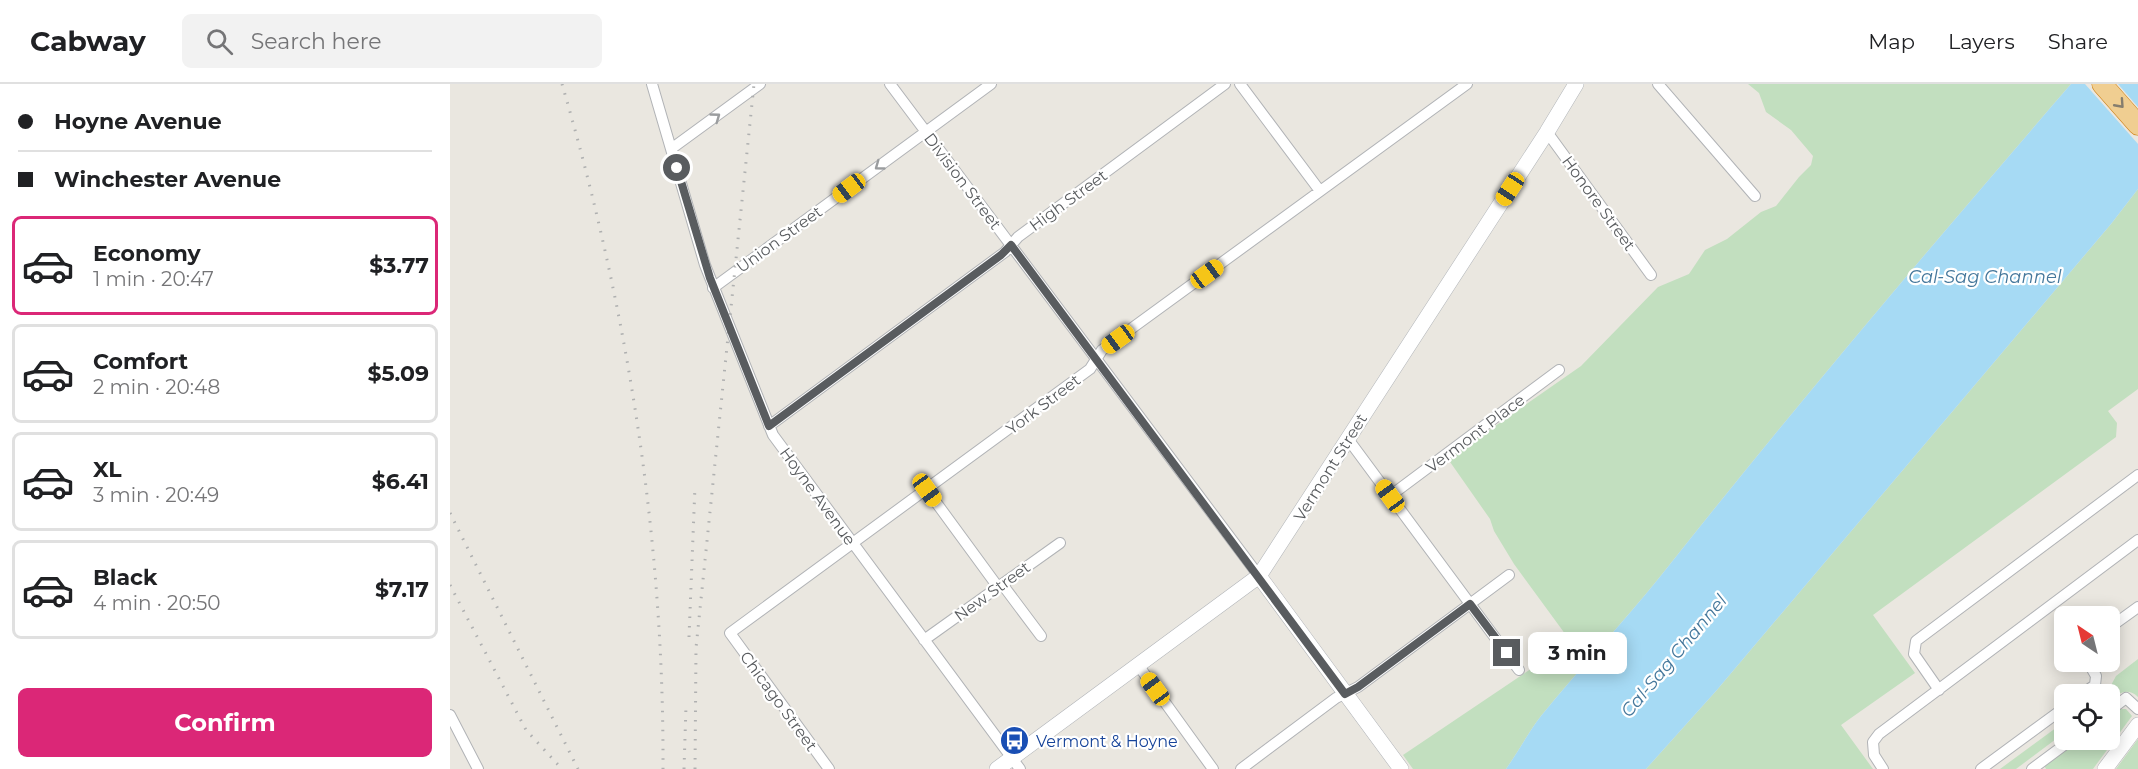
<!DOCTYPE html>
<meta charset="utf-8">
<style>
:root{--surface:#fff;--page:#f2f2f2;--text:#202124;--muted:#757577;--line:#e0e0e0;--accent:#db2777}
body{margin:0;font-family:Montserrat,sans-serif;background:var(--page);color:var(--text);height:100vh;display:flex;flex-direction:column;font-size:22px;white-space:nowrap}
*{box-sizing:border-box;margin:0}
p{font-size:20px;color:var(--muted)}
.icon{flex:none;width:33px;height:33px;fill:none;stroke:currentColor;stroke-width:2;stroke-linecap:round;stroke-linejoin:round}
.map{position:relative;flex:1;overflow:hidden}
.side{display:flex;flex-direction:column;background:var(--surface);width:450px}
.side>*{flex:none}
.hud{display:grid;align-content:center;height:132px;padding:0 18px;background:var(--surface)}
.needle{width:39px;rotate:325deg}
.buttons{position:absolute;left:1604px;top:522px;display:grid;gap:12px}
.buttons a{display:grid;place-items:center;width:66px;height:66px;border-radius:9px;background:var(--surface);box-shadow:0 3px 15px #0003;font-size:30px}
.end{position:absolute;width:27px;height:27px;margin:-14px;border:8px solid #595c5f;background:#fff;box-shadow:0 0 0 3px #fff}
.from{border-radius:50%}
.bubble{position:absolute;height:42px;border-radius:9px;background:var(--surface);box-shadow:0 3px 15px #0003;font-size:20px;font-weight:700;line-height:42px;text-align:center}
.car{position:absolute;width:18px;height:36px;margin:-18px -9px;border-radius:8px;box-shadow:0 0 4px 2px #0007;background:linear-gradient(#f5c518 24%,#345 0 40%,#f5c518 0 76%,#345 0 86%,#f5c518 0)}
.hud b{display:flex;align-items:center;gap:21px;height:57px;font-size:22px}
.hud b+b{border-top:2px solid var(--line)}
.hud i{width:15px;height:15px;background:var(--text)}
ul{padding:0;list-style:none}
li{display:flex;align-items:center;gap:18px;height:99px;margin:0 12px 9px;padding:0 6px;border:3px solid var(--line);border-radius:9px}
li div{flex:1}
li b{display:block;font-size:22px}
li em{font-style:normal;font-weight:700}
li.active{border-color:var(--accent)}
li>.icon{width:54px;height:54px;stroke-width:1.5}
.cta{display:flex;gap:12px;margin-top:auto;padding:12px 18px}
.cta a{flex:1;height:69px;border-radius:9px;background:var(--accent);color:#fff;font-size:24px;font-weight:700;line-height:69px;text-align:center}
header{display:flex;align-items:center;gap:36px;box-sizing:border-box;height:84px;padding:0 30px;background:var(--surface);border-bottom:2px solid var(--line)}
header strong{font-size:28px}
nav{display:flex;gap:33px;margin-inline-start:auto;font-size:21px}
.search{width:420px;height:54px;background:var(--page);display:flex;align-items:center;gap:15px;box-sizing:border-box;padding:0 21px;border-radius:9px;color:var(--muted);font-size:22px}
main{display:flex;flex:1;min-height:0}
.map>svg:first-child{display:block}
.green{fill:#c2dfbf}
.water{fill:#a6daf4}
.pier{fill:#eae7e0}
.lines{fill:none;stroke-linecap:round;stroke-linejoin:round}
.street-casing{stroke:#b1b3b6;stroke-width:12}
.secondary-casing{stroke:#b2b5b9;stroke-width:16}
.highway-casing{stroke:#d18519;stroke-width:21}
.street{stroke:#fff;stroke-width:10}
.secondary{stroke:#fff;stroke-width:15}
.highway{stroke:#f0ce91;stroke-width:20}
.rail{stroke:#afb0b0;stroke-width:3;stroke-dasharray:1.5 8;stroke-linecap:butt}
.oneway{stroke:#867e6e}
.oneway2{stroke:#9b9d9f}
.route{stroke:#595c5f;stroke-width:8}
.labels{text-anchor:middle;stroke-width:4.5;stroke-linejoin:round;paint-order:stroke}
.street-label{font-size:16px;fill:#595c5f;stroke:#fff}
.transit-label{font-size:16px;fill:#164399;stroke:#fff;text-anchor:start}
.water-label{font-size:18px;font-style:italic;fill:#44779b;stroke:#fff}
</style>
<header>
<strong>Cabway</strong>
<div class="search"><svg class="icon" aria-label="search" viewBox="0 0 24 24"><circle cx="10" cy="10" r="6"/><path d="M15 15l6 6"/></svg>Search here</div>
<nav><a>Map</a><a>Layers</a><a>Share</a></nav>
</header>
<main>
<section class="side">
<div class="hud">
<b><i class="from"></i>Hoyne Avenue</b>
<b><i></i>Winchester Avenue</b>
</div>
<ul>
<li class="active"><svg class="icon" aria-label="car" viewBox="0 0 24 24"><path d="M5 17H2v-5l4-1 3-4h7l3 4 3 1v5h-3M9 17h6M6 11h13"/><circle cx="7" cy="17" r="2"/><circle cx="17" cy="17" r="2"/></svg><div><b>Economy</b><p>1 min · 20:47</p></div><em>$3.77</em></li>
<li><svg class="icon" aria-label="car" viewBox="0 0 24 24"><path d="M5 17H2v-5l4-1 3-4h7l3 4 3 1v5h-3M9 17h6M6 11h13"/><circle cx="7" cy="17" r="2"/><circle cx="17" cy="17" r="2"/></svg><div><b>Comfort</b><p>2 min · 20:48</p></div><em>$5.09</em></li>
<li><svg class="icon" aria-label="car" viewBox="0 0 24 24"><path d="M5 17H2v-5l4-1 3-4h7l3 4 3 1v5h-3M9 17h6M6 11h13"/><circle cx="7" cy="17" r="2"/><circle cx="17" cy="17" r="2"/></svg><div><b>XL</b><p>3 min · 20:49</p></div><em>$6.41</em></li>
<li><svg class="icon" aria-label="car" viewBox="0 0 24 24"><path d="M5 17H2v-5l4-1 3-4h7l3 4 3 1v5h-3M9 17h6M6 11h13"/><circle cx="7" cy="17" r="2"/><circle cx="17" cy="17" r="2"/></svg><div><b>Black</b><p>4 min · 20:50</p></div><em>$7.17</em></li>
</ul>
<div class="cta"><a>Confirm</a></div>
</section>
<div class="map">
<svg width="1688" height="685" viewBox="0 0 1688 685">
<rect width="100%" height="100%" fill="#eae7e0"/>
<path class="green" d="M1298,0H1621C1481,162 1342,326 1209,494C1171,541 1129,585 1091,632C1078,649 1068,668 1056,685H963L953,671L1121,558L1064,480L1044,447L1040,435L998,375L1131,282L1208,203L1239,190L1255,166L1277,155L1311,128L1326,122L1349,93L1361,81L1363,72L1341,46L1316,28L1309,9Z
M1688,105V305L1658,327L1667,339L1666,353L1423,531L1465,589L1391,641L1423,685H1196L1266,607L1661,140Z
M1688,575V613C1678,603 1669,609 1659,616V610H1652L1659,605L1666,592Z
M1669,625H1676L1682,632L1643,685H1596L1594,681L1628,656H1659V632Z
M1614,638V649L1566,685H1550Z
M1688,655V685H1666Z"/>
<path class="water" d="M1621,0H1688V105L1661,140L1266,607L1196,685H1056C1068,668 1078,649 1091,632C1129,585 1171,541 1209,494C1342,326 1481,162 1621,0Z"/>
<path class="pier" d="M1635,0H1668L1688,23V60Z"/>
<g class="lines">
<defs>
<path id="street" d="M202,0L255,181L323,351L570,685
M440,0L809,492
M790,0L870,107
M1208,0L1305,112
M1097,48L1201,191
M221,65L310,0
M263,204L541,0
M319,342L555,168L568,153L775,0
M898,355L1069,586
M477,406L548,503
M940,412L1109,286
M552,500L591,552
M1659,544L1688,523
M474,556L610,459
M688,581L763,685
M1489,606L1464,570L1466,557L1688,391
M1632,610L1645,601L1646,592L1638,578
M1659,627L1676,614L1688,625
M0,631L28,685
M379,685L280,549L640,285L652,266L1017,0
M791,685L886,614L908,603L1059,491
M1433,685L1424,671L1423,658L1429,650L1688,456
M1531,685L1614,624
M1582,685L1621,656"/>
<path id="secondary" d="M809,492L951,685
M547,685L809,492L1097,48L1126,0
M1655,685L1688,641"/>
<path id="highway" d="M1652,0L1688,41"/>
</defs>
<use href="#street" class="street-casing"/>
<use href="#secondary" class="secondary-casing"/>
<use href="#highway" class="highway-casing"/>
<use href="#street" class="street"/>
<use href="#secondary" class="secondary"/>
<use href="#highway" class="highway"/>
<path class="rail" d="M112,0C177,222 214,454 213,685
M0,429L128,685
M0,501L76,646L112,685
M239,553L245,402
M234,685L236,622
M245,685L246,564L304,0"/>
</g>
<defs><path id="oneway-chevron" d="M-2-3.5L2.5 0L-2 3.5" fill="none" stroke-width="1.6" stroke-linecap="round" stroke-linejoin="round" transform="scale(1.5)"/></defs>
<use class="oneway" href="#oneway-chevron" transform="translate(1670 20) rotate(48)"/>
<g class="oneway2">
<use href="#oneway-chevron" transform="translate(266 33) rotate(-36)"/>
<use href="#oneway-chevron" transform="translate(429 82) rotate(144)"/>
</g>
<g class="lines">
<path class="route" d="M227,84L260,194L319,342L551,171L561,161L895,610L908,603L1020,520L1057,569"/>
</g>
<defs>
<symbol id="bus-disc" viewBox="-11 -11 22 22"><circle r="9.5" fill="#1a4fb4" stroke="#fff"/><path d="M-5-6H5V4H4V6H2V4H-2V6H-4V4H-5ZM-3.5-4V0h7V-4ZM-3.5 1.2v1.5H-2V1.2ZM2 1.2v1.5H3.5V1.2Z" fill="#fff"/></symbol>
</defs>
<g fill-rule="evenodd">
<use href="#bus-disc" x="548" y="640" width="33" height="33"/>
</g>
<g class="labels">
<g class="street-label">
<text transform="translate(513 97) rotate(53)" y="6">Division Street</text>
<text transform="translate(618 116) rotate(-36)" y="6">High Street</text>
<text transform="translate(1149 119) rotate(54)" y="6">Honore Street</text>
<text transform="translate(329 155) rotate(-36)" y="6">Union Street</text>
<text transform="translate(593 320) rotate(-37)" y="6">York Street</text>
<text transform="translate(1025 349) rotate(-37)" y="6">Vermont Place</text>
<text transform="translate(880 383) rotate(-58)" y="6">Vermont Street</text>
<text transform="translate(368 412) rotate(54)" y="6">Hoyne Avenue</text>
<text transform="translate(542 507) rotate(-36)" y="6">New Street</text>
<text transform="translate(329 617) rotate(54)" y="6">Chicago Street</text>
</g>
<g class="transit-label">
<text x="586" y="663">Vermont &amp; Hoyne</text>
</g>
<g class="water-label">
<text x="1535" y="199">Cal-Sag Channel</text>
<text transform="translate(1224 572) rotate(-50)" y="6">Cal-Sag Channel</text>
</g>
</g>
</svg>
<div class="buttons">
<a><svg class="needle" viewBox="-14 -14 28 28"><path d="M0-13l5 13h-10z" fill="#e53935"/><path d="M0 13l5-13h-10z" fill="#757577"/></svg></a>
<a><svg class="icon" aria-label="locate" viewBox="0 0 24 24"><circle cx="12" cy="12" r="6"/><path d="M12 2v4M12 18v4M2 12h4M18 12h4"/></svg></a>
</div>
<i class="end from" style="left:227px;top:84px"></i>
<i class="end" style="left:1057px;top:569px"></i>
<div class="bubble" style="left:1078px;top:548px;width:99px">3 min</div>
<i class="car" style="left:399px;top:104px;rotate:233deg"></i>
<i class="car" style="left:1060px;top:105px;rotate:213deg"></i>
<i class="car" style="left:757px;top:190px;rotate:54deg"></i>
<i class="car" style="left:668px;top:255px;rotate:234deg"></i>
<i class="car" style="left:477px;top:406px;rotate:144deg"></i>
<i class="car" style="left:940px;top:412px;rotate:324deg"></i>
<i class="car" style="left:705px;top:605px;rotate:324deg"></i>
</div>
</main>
